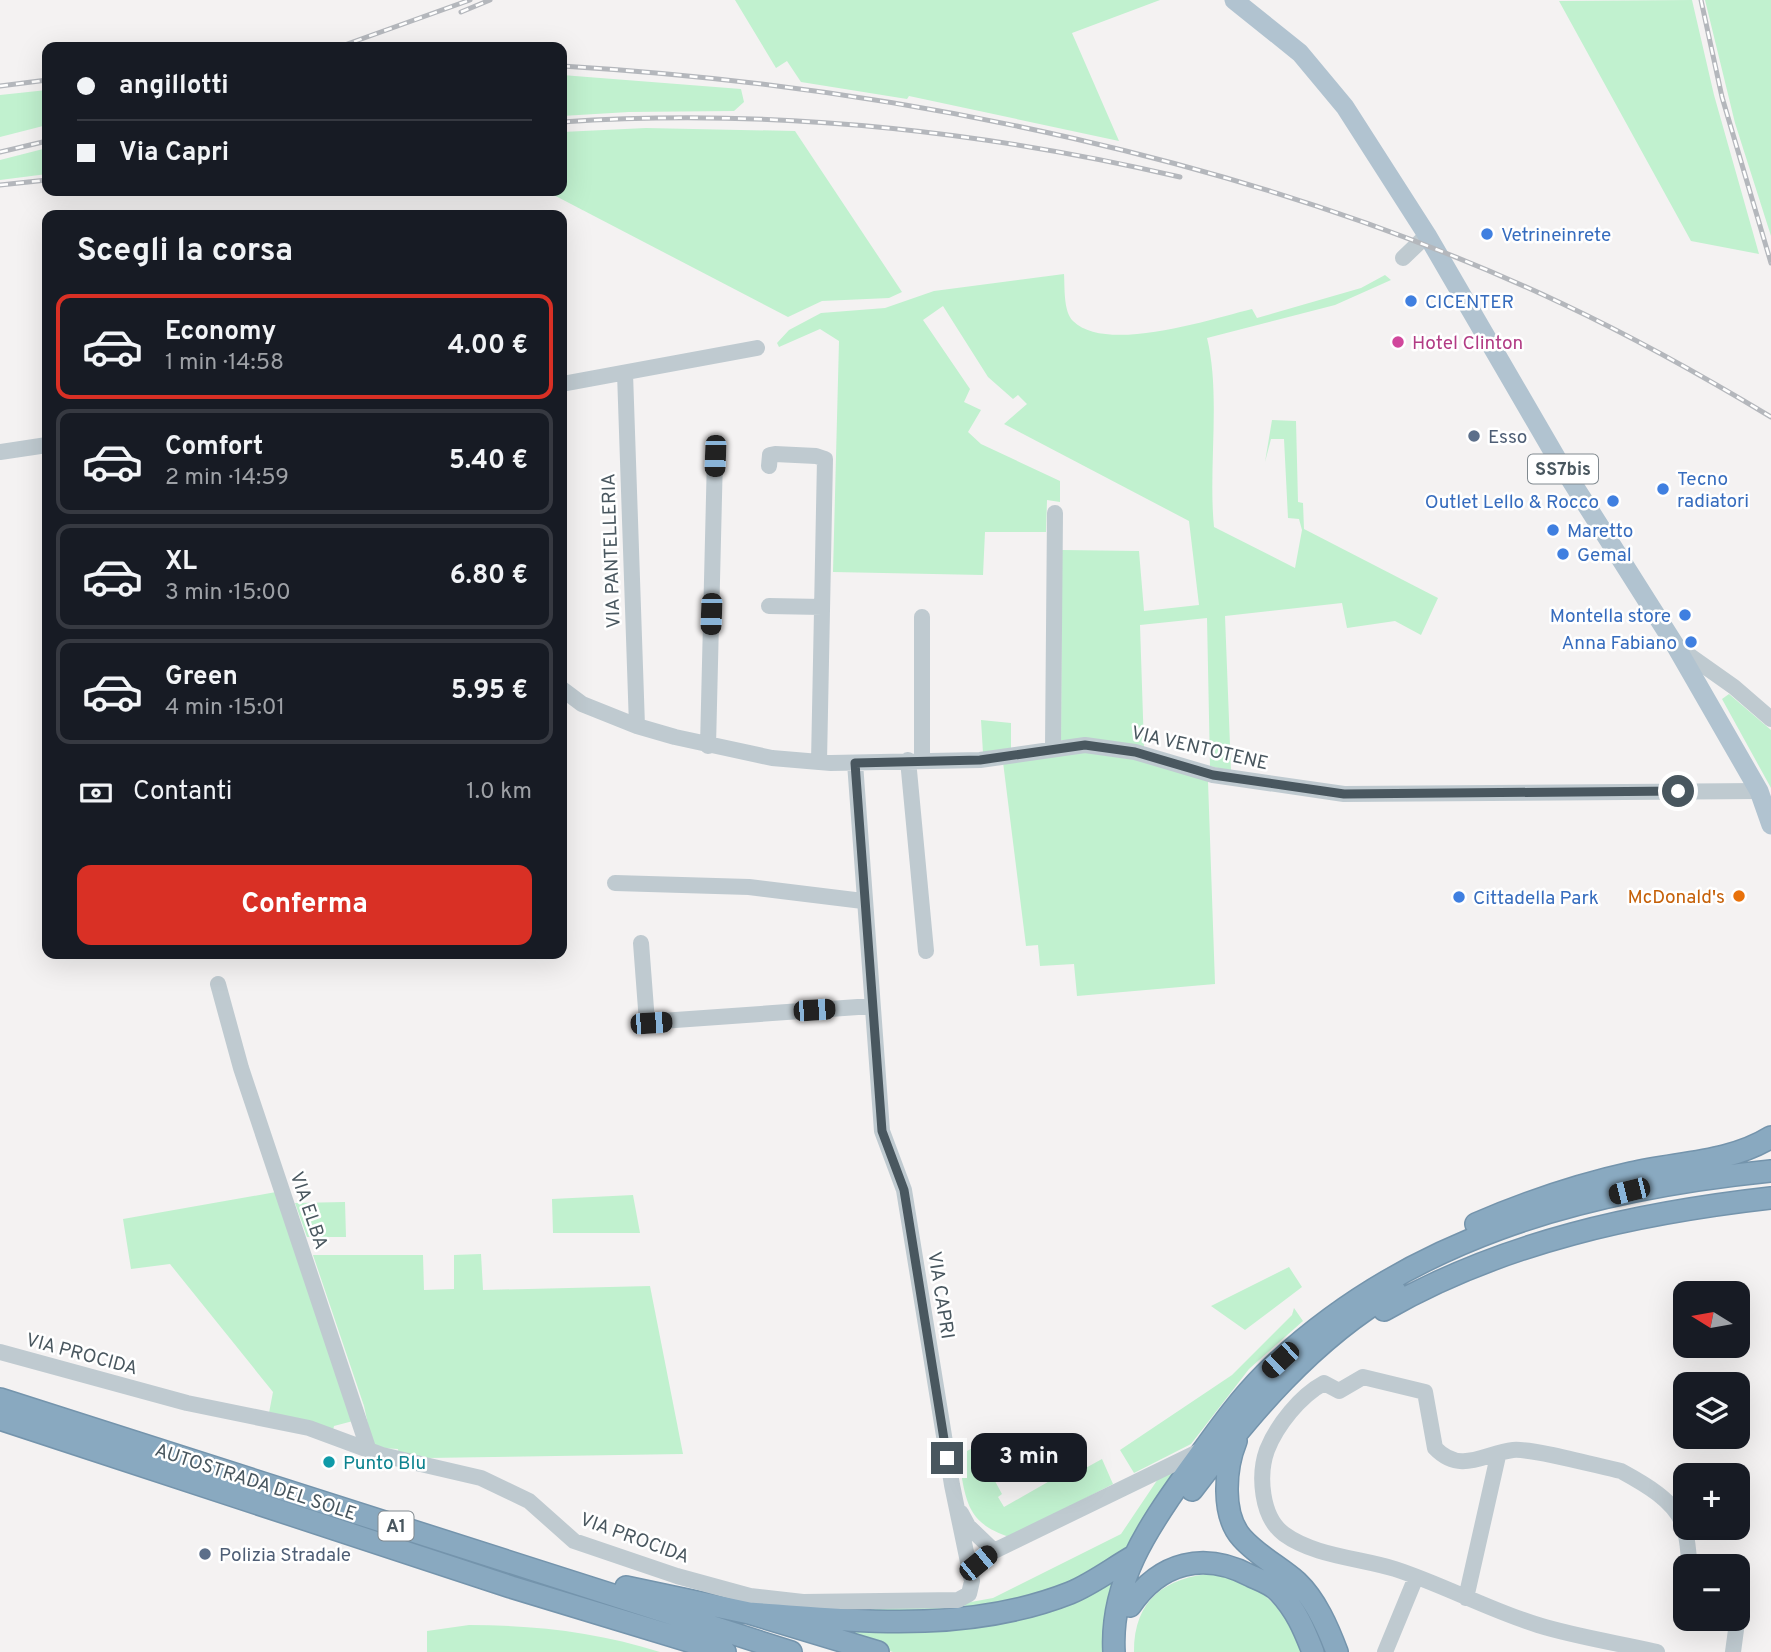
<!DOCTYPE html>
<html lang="it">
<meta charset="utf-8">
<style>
:root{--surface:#171b24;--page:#242831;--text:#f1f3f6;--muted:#9ea1a6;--line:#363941;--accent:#d93025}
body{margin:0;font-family:Overpass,sans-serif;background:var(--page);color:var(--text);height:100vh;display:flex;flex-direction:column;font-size:26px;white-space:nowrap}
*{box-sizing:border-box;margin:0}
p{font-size:23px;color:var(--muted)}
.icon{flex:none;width:38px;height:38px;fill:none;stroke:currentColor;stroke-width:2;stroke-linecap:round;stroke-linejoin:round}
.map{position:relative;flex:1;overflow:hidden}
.panel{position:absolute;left:42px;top:210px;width:525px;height:749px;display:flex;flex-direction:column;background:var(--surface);border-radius:14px;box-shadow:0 7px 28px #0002}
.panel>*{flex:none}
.hud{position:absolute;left:42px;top:42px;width:525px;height:154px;border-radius:14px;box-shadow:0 7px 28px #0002;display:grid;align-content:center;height:154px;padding:0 35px;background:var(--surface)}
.needle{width:46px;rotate:281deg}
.buttons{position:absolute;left:1673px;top:1281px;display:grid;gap:14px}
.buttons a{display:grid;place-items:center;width:77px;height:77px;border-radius:14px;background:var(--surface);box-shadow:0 7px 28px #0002;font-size:35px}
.end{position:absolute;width:32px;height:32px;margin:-16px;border:9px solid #49575f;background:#fff;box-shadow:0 0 0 4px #fff}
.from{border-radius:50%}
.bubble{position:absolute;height:49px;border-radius:14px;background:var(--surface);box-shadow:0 7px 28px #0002;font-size:23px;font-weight:700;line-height:49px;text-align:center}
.car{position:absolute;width:21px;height:42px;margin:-21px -10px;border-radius:9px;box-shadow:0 0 5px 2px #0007;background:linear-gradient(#222 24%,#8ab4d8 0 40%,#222 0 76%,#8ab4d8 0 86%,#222 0)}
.hud b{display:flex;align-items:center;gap:24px;height:66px;font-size:26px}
.hud b+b{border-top:2px solid var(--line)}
.hud i{width:18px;height:18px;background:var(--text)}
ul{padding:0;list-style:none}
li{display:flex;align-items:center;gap:21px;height:105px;margin:0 14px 10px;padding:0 21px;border:4px solid var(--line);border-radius:14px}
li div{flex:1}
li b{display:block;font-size:26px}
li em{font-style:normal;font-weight:700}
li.on{border-color:var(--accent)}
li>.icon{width:63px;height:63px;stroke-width:1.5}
h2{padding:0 35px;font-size:32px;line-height:84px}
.pay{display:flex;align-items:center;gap:18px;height:77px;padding:0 35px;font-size:26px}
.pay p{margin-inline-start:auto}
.action{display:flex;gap:14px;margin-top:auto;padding:14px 35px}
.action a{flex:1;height:80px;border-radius:14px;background:var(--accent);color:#fff;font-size:28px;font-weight:700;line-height:80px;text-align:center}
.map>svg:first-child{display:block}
.green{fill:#c1f1cf}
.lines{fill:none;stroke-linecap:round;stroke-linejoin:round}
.highway-casing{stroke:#7494ac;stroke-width:24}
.minor{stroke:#bfcad0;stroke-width:16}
.major{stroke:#b1c3d0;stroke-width:19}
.highway{stroke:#89a9c0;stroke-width:21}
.rail-casing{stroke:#b4b7bc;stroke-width:5}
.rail{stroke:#fff;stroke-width:2.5;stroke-dasharray:8;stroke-linecap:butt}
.route{stroke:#49575f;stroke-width:9}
.shop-dot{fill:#3f7fe0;stroke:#fff;stroke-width:2.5}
.hotel-dot{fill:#d1479c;stroke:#fff;stroke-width:2.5}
.service-dot{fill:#5c6f8a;stroke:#fff;stroke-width:2.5}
.food-dot{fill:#e8710a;stroke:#fff;stroke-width:2.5}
.culture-dot{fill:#0f9aa8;stroke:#fff;stroke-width:2.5}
.labels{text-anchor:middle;stroke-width:5;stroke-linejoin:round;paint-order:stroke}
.shield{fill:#fff;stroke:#80898f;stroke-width:2}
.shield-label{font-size:18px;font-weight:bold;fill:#49575f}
.shop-label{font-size:19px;fill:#366cbe;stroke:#fff;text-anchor:start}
.hotel-label{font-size:19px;fill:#b23c85;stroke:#fff;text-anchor:start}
.service-label{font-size:19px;fill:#4e5e75;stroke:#fff;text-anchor:start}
.street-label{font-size:19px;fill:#49575f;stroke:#fff}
.food-label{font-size:19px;fill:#c56008;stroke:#fff;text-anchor:end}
.culture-label{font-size:19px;fill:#0d838f;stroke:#fff;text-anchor:start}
</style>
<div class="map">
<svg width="1771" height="1652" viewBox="0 0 1771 1652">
<rect width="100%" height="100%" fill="#f4f2f2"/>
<path class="green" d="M735,0H1160L1072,33L1119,141L909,96L907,99L801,82L787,61L776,68Z
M1692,0L1714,95L1759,254L1691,241L1559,1Z
M1705,0H1771V236L1735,123Z
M562,75L741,89L744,102L734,111L629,112L562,116Z
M47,90V125L0,137V95Z
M646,128L795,131L902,292L889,298L822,301L788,317L546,191H562V132Z
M47,148V174L0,180V160Z
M1064,274C1065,286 1063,311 1073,321C1106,354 1211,319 1252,309L1257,318L1361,288L1385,275L1391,280L1335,305L1207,338C1221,395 1208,467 1214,527L1295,568L1302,530L1299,519L1288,518L1284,439H1271L1265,462L1272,420L1296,421L1298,502L1303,503L1304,529L1438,598L1421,635L1395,621L1347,628L1342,603L1225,616L1231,771L1210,766L1207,618L1140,625L1144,748L1061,740L1062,550L1139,551L1144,611L1199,605L1189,521L1004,424L1027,404L1018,395L1013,399L988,377L943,306L923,320L970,389L964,402L981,410L968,432L981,444L1060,481V502L1047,500L1046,532H985L983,575L833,572L839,341L820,329L779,347L777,343L789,330L821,313L885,308L934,291Z
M1729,694L1771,730V788L1722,699Z
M981,720L1011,723V748L983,753Z
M1082,752L1151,762L1208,781L1215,984L1077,996L1074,964L1040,966L1038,945L1026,946L1003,762Z
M276,1192L353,1421L334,1426L333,1430L269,1413L273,1392L170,1264L131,1269L123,1219Z
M633,1195L640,1233H553L552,1199Z
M345,1202L346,1237H307L295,1203Z
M481,1254L483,1290L650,1286L683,1454L427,1458L399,1456L398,1449L380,1448L372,1443L364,1406L313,1255H423L424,1290L454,1289V1255Z
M1289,1267L1302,1287L1245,1330L1211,1306Z
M1294,1308L1303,1321L1249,1369L1191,1444L1134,1473L1120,1450L1232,1375L1292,1315Z
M976,1446L1002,1494L998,1497L1004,1507L1067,1471L1071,1476L1102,1459L1113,1484L1010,1537C964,1523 966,1497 958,1456Z
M1162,1473H1172L1173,1480L1152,1505L1124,1551L1067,1588L1003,1608L848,1616L737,1599L960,1604L993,1598L1121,1534Z
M1117,1573L1107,1613L1103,1652H893L830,1632L831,1623H976Z
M1214,1573C1263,1583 1284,1609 1304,1652H1134C1134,1599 1165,1578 1214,1573Z
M469,1625C535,1625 597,1632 660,1652H427V1631Z"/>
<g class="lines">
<defs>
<path id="highway" d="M1476,1224C1527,1202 1577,1185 1631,1173C1678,1162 1729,1163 1771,1137
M1384,1310C1502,1242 1638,1213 1771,1198
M0,1399L791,1652
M0,1419L511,1587L725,1652
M1236,1441C1225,1468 1221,1515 1242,1538C1258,1556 1280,1567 1297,1582C1316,1600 1328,1628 1337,1652
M1192,1490C1249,1415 1312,1339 1395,1291
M626,1587L749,1613L878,1652
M1130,1606C1160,1562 1204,1551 1251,1576C1260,1580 1272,1584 1279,1592C1296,1610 1304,1629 1313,1652
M749,1613C857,1621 966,1634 1070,1593C1092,1584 1113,1568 1134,1556
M1114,1652C1110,1583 1148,1527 1186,1474C1211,1440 1235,1404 1265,1374C1404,1238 1583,1190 1771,1171"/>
</defs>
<use href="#highway" class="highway-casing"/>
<path class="minor" d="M1403,258L1427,235
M625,373L637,726
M562,384L757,348
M0,452L47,445
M769,466L770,455L775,454L816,456L825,459L819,762
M769,606L822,607
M922,617V761
M1676,646L1734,687L1771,719
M562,689L582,704L637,726L675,737L772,758L831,763L980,760L1085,745L1135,752L1213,775L1344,794L1759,791
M708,746L715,456
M1053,747L1055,513
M908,760L926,951
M615,883L749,887L863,901
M641,943L647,1022L872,1006
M218,984L241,1068L368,1448
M0,1352L187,1403L309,1428L382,1455L481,1478L529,1501L574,1541L677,1576L750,1596L803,1602L958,1600L969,1594L972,1581L952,1485L904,1190L882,1131L855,763
M961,1513L968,1526L994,1551
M969,1571L994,1551L1202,1450
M1466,1598L1498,1456
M1385,1652L1416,1577
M1657,1652C1618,1643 1577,1637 1538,1625C1489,1610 1444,1585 1395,1569C1360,1558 1314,1556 1284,1534C1261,1517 1258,1475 1267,1450C1277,1425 1300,1396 1324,1383L1339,1391L1363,1377L1425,1392L1435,1448C1461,1475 1485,1453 1513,1450C1533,1448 1597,1466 1621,1471C1643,1483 1676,1501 1684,1527C1688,1539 1688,1554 1690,1566
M1733,1652L1738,1615"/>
<path class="major" d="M1234,0L1300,53L1345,107L1427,235L1556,457L1675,645L1759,791L1771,825"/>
<use href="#highway" class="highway"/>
<defs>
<path id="rail" d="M1701,0L1722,97L1771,263
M461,12L490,0
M339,47L470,0
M562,66C897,86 1258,160 1563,304C1635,338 1703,376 1771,417
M0,86L47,80
M562,122C769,108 978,130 1180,177
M0,152L47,141
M0,185L47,180"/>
</defs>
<use href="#rail" class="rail-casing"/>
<use href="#rail" class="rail"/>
</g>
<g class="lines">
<path class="route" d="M947,1458L904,1190L882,1131L855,763L980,760L1085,745L1135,752L1213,775L1344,794L1678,791"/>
</g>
<g class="shop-dot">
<circle cx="1487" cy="234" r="7"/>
<circle cx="1411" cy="301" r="7"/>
<circle cx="1663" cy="489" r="7"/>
<circle cx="1613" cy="501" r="7"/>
<circle cx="1553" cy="530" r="7"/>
<circle cx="1563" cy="554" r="7"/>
<circle cx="1685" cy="615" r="7"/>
<circle cx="1691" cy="642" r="7"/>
<circle cx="1459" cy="897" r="7"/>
</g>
<circle class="hotel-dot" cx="1398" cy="342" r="7"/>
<g class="service-dot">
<circle cx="1474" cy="436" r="7"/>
<circle cx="205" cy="1554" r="7"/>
</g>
<circle class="food-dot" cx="1739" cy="896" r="7"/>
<circle class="culture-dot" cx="329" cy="1462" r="7"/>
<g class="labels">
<g class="shield">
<rect x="1528" y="454.5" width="70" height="29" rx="5"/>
<rect x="378.5" y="1511.5" width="35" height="29" rx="5"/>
</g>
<g class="shield-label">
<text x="1563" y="475">SS7bis</text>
<text x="396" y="1532">A1</text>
</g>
<g class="shop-label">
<text x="1501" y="241">Vetrineinrete</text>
<text x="1425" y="308">CICENTER</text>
<text x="1677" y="485">Tecno<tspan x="1677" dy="22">radiatori</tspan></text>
<text x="1599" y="508" text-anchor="end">Outlet Lello &amp; Rocco</text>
<text x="1567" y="537">Maretto</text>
<text x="1577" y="561">Gemal</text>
<text x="1671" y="622" text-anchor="end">Montella store</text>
<text x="1677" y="649" text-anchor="end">Anna Fabiano</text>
<text x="1473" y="904">Cittadella Park</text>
</g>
<g class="hotel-label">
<text x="1412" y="349">Hotel Clinton</text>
</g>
<g class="service-label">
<text x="1488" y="443">Esso</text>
<text x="219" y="1561">Polizia Stradale</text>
</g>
<g class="street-label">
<text transform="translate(610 551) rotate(-92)" y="7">VIA PANTELLERIA</text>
<text transform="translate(1200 747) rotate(13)" y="7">VIA VENTOTENE</text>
<text transform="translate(310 1210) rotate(71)" y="7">VIA ELBA</text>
<text transform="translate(942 1295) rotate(81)" y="7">VIA CAPRI</text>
<text transform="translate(82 1353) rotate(15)" y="7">VIA PROCIDA</text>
<text transform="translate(256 1481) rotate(18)" y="7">AUTOSTRADA DEL SOLE</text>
<text transform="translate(635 1537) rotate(20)" y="7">VIA PROCIDA</text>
</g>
<g class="food-label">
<text x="1725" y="903">McDonald's</text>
</g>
<g class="culture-label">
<text x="343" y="1469">Punto Blu</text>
</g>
</g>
</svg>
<div class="buttons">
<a><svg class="needle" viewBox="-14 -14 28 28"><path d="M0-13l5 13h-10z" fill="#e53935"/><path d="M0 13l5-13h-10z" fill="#9ea1a6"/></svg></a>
<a><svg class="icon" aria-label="layers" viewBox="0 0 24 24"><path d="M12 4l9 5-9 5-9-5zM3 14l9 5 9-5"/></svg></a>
<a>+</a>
<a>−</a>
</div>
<i class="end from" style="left:1678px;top:791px"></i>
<i class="end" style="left:947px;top:1458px"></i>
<div class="bubble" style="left:971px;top:1433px;width:116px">3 min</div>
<i class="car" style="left:715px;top:456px;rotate:182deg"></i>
<i class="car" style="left:711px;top:614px;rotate:182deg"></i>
<i class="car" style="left:814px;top:1010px;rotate:86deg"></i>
<i class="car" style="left:651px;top:1023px;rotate:86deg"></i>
<i class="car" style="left:1629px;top:1191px;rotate:256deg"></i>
<i class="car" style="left:1280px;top:1360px;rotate:227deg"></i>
<i class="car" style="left:978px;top:1563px;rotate:51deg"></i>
<div class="hud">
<b><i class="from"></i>angillotti</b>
<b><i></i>Via Capri</b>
</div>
<section class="panel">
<h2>Scegli la corsa</h2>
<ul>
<li class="on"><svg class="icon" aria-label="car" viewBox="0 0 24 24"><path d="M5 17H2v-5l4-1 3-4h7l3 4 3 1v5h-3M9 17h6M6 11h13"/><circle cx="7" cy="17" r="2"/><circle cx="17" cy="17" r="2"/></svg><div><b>Economy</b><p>1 min · 14:58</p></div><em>4.00 €</em></li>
<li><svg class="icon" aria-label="car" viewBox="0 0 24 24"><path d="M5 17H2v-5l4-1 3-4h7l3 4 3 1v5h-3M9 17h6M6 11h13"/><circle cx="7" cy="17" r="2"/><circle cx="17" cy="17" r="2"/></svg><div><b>Comfort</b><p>2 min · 14:59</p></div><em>5.40 €</em></li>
<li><svg class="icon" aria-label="car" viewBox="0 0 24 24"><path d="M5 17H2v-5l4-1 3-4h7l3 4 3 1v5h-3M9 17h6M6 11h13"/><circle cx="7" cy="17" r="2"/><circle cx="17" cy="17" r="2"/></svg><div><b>XL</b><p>3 min · 15:00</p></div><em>6.80 €</em></li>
<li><svg class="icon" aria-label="car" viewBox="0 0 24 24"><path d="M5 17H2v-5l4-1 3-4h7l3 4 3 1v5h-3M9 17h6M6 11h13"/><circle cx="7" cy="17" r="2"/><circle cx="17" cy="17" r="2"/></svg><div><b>Green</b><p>4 min · 15:01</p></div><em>5.95 €</em></li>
</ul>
<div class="pay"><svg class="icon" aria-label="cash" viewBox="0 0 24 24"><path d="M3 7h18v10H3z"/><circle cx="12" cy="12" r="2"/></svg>Contanti<p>1.0 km</p></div>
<div class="action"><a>Conferma</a></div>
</section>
</div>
